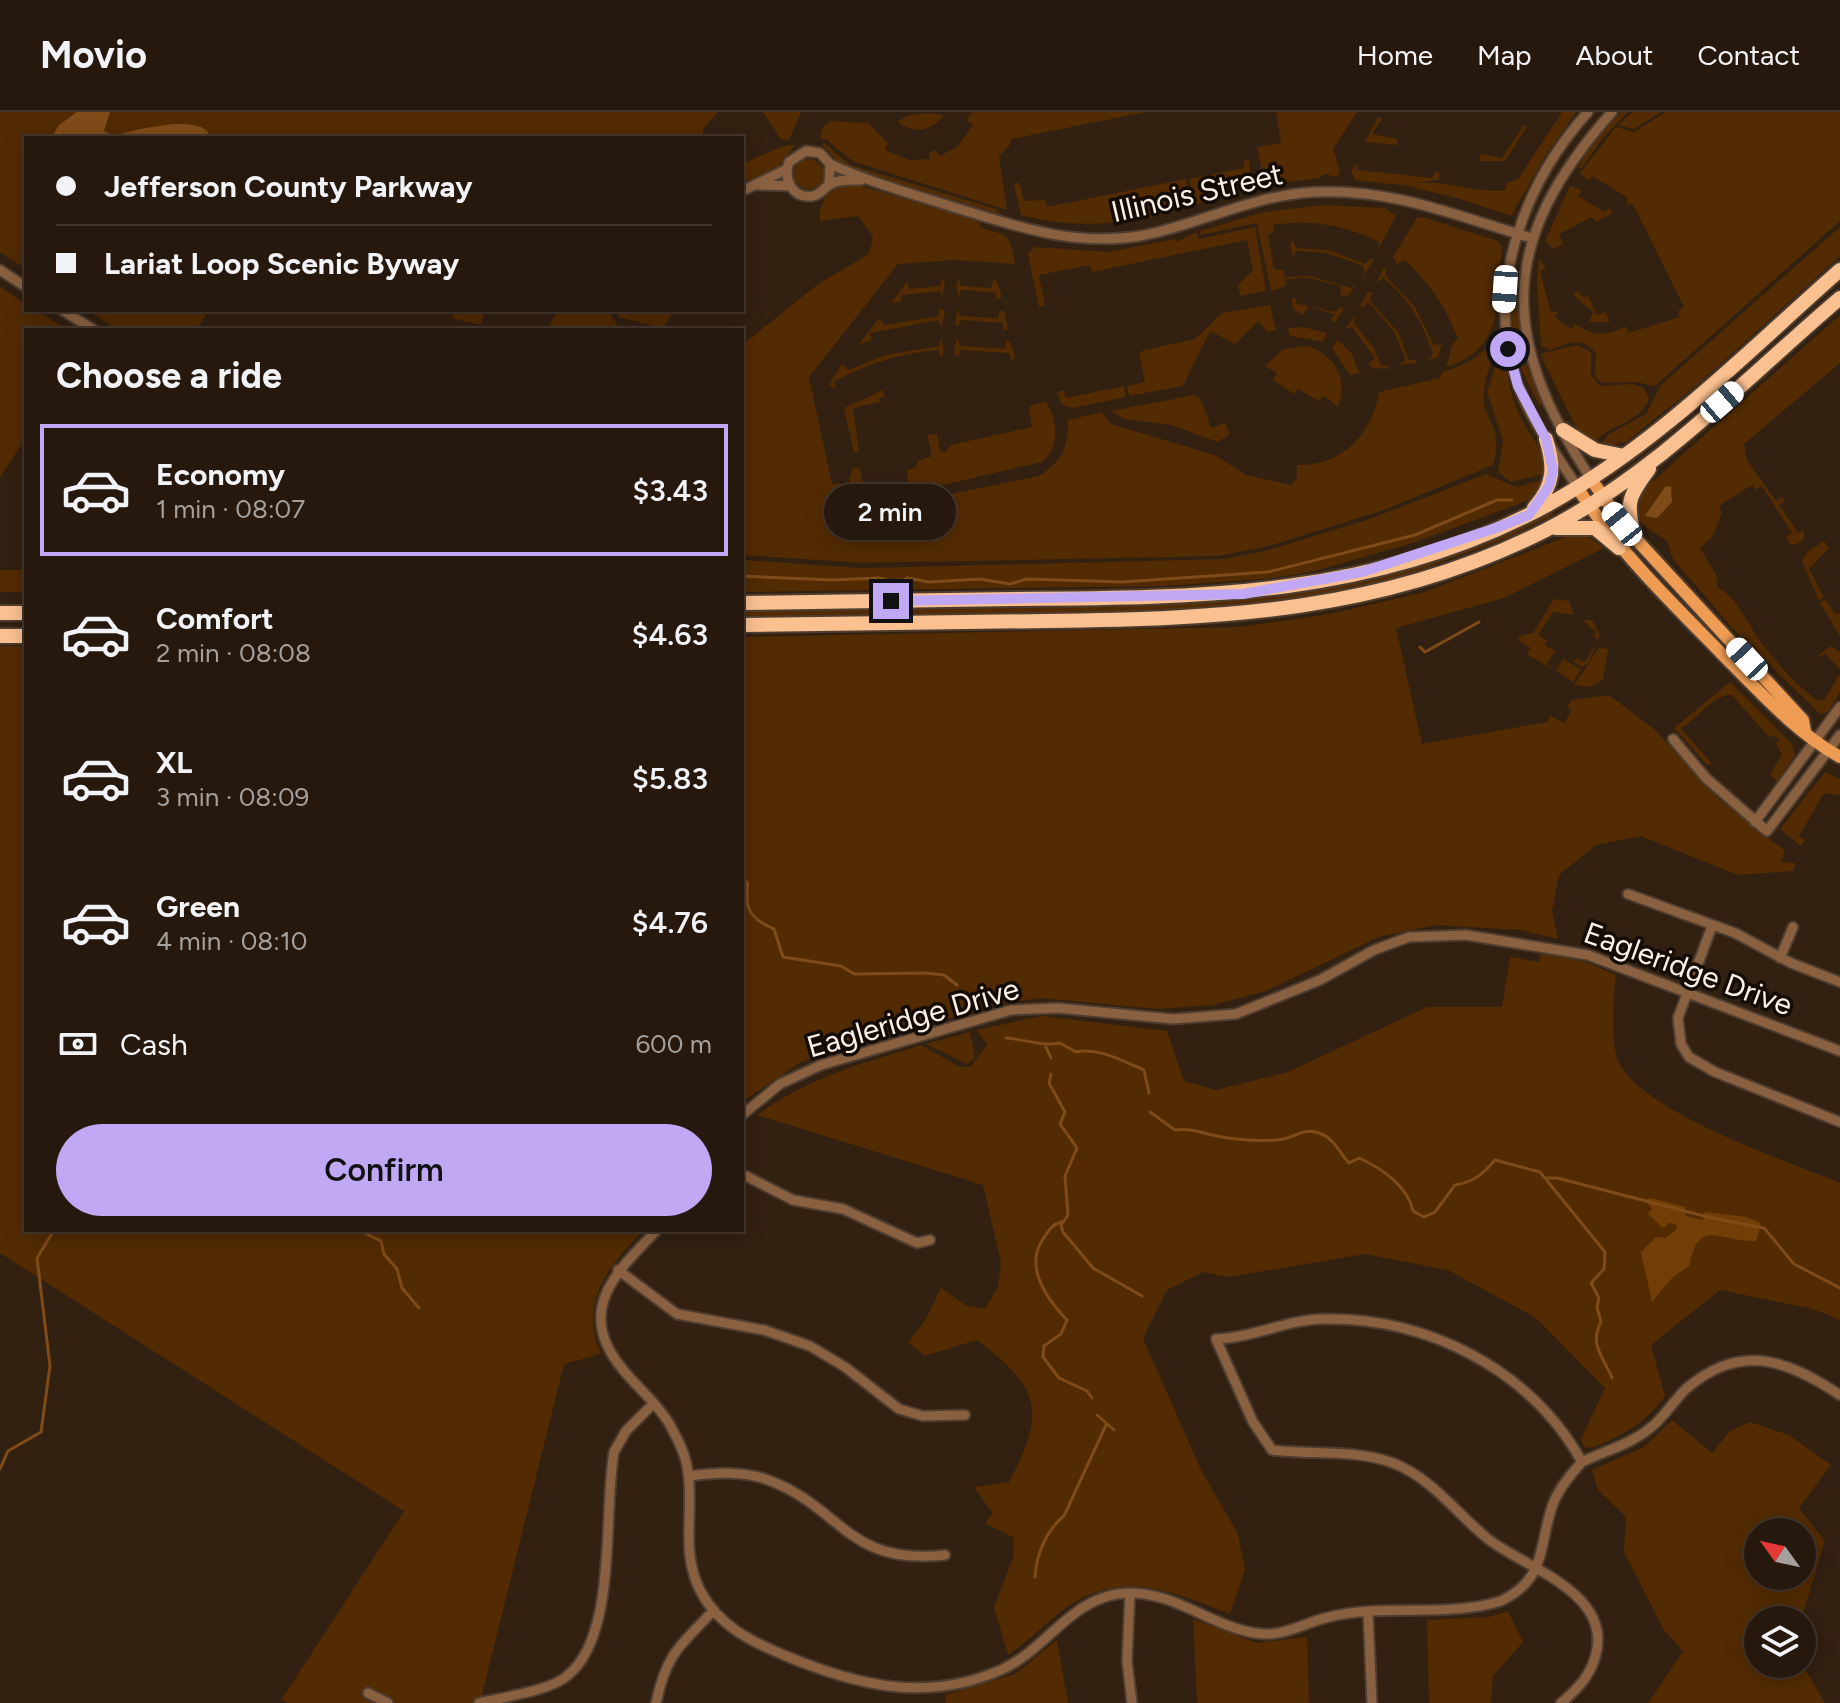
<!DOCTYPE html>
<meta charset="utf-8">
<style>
:root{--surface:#26180d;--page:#2e2116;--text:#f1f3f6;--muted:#a4a09d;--line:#42372e;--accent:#c0a8f4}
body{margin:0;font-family:Figtree,sans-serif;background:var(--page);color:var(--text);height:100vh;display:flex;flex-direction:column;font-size:30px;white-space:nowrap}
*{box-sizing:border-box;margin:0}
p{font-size:26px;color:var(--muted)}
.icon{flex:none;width:44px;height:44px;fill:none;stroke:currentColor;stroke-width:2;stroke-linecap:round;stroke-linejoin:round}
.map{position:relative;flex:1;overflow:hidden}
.details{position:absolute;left:24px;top:216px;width:720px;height:904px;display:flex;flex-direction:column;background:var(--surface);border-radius:0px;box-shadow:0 4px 20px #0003,0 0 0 2px var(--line)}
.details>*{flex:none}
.banner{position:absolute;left:24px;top:24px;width:720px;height:176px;border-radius:0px;box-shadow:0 4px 20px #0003,0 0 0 2px var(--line);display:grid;align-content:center;height:176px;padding:0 32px;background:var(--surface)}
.needle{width:52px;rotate:303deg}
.buttons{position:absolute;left:1744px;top:1406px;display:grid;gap:16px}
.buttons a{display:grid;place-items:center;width:72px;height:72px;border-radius:50%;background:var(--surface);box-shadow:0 4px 20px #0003,0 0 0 2px var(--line);font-size:40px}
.end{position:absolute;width:36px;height:36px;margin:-18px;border:10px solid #c0a8f4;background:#111;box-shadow:0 0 0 4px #111}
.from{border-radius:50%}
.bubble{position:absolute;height:56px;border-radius:28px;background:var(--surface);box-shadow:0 4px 20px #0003,0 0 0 2px var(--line);font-size:26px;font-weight:600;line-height:56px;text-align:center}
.car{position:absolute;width:24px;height:48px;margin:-24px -12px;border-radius:10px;box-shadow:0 0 6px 2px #0007;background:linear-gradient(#fff 24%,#345 0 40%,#fff 0 76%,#345 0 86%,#fff 0)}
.banner b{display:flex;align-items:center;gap:28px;height:76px;font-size:30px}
.banner b+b{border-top:2px solid var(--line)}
.banner i{width:20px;height:20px;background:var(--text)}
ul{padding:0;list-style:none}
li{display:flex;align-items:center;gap:24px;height:132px;margin:0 16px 12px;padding:0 16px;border:4px solid transparent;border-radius:0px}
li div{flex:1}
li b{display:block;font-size:30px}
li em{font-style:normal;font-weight:600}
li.active{border-color:var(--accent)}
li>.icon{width:72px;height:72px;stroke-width:1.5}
h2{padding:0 32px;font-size:36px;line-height:96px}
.pay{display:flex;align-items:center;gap:20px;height:88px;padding:0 32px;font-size:30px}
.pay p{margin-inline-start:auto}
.primary-button{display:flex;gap:16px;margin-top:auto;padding:16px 32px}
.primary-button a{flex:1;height:92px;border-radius:48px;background:var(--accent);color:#111;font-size:32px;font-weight:600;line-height:92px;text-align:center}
header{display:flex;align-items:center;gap:48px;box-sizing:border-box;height:112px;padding:0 40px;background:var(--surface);border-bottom:2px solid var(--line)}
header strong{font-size:38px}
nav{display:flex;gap:44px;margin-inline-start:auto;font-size:28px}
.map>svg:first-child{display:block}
.green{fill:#522b02;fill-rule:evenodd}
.forest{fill:#723e07}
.water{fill:#7f4b19}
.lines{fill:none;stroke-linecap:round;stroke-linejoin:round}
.stream{stroke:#7f4b19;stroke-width:3}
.minor-casing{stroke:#4e3d2f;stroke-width:13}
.major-casing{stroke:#4e3d2f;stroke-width:16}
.highway-casing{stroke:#4e3d2f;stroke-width:18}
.minor{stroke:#896141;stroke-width:9}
.major{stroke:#ee9c54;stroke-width:12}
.highway{stroke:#fbc090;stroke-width:14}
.route{stroke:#c0a8f4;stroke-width:10}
.labels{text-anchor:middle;stroke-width:7;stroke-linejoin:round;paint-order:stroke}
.street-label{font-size:30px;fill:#fdf0e6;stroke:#140c06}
</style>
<header>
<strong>Movio</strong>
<nav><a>Home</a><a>Map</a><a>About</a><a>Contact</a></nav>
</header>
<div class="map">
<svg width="1840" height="1591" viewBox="0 0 1840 1591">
<rect width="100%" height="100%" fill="#322011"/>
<path class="green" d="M0,0H718L703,17V26H26V157L0,140Z
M763,0H801L789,28L781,27Z
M972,0H1146L1011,27L1009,34L999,44L1007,98L852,49L827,28L820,27L823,15L830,9L868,11L888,31L885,38L909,48L930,47V40L935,38L940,44L958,34L973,13L966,8Z
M1276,0H1357L1333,37L1340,59L1337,65L1325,62L1319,66L1268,73L1264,70L1257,35L1281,31Z
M1562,0H1576L1544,46L1511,104L1457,86L1403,73C1442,64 1468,82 1506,78V71L1518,67Z
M1621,0H1628L1601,28L1582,56H1578L1590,34Z
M1633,0H1661L1634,17L1618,13Z
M1666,0H1840V109L1655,274L1636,270L1603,271L1595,265L1596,242C1583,223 1568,231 1551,238L1541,234L1537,171L1539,147L1546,155L1540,160L1551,200H1558L1555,205L1571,217L1575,212C1592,224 1607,224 1626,214L1628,221L1680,205L1678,199L1684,195L1634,94L1631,91L1626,94L1628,86L1592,64L1588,69L1580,61L1616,15L1634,20Z
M926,1L944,3C931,20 914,22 897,10L907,4Z
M1378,5L1382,7L1372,22L1398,27L1397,33L1365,30Z
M1524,13L1527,15L1505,49H1479L1481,42L1502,46Z
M824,31L850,53L996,97L1002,103L842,54L821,32Z
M795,33L777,57L742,72V52L783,34Z
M794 62a15 15 0 1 1 30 0a15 15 0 1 1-30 0Z
M1249,48L1252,76L1195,93L1189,67L1244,56V49Z
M1358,51V58L1432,66L1435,59L1440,61L1438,68L1400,73L1355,68L1351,59Z
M1186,67L1192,95C1133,111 1080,119 1021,103L1014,72L1019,70L1024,89L1045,88L1047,95Z
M852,71L972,107L981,111L980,115C1009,126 1009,117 1015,152L954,148L898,152L809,265L832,372L840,371L848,403L1039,364C1062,349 1068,335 1068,308L1102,300L1111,312L1215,343L1246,363L1291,373L1297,366V353C1342,354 1372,323 1379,280L1440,266L1442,260C1467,253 1486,243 1496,219C1499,239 1485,259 1484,280C1481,310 1505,310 1493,353L1384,398L1269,434L1219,444L863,451L742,443V233L818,172L869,142L873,125L858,104L820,109C818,87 832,74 852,71Z
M1570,74L1582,78L1578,84L1604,100L1610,96L1613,101L1596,110L1592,105L1559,122L1563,132L1553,137L1545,129Z
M1324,93L1385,96L1396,104L1377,139L1379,130C1345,113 1311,107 1273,113L1274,120L1268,122L1274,157L1283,158L1285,165L1310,164L1351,176L1357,171L1348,184L1340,183L1341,174L1308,166L1285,167L1286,174L1271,179L1257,111L1201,123L1200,119L1264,100Z
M1423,105L1498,129L1502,136C1496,189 1506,237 1446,255L1453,231L1458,227C1446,195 1430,172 1405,148L1397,152L1393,145L1417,106Z
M1255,115L1266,179L1240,184L1238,173L1253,158L1247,128L1092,160L1089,153L1039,163L1045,193L1039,195L1028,142L1035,135L1109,140L1175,127L1176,130L1197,120L1199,127Z
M1840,115V144L1697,273L1626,330L1607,335L1600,333L1609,322L1646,302L1661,273Z
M1293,128L1296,136L1329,138L1365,152L1371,146L1374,149L1363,163L1364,155L1359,152L1326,141L1296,139L1293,146L1290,132Z
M1387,156L1385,163L1415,195L1434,233L1442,232L1438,245L1427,248L1433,242C1423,212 1409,186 1383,166L1376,171L1383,157Z
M1512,163L1517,164L1523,244L1543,292L1540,294C1513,248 1507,217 1512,163Z
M942,166L945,171L942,186L940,179L902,183L901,190L891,191L907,170L910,177L940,174Z
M959,166L961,174L991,176L993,168L997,169L1002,185L996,188V181L965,178H961L959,186L956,174Z
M0,175L26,192V198H36L68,218H26V326L0,365Z
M1578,179L1583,185L1588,184L1597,203L1605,200L1610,210H1589L1593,200L1575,185L1574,180Z
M1368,180L1373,181L1369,188L1398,220L1409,248H1416V251L1399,253L1406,248L1393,218L1368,190L1363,196L1360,194Z
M1295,185L1297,192L1335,200L1342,194L1343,198L1334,211L1331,208L1334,202L1309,195L1302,203L1294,197L1291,188Z
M1270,193L1276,218L1267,220L1259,209L1235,232L1210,219L1183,274L1129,284L1127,274L1145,270L1139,241L1144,238L1195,227L1222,201Z
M940,196L945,200L941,216L939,208L870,221L872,228L859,232L879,206L884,213L939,204Z
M958,196L960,204L998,206L999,199H1004L1008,217L1003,218V211L961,208L958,215L955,212Z
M88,198H209L196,218H118Z
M454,198H485L481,213L452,206Z
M559,198H611V204L621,218H546Z
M616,198H675L662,218H627L632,214L651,217V213L619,205Z
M1356,203L1354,212L1374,236L1381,254H1389L1388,257L1372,256L1369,251L1375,246L1352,215L1345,217Z
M1840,203V251L1744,332L1747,348L1776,389L1782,385L1785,389L1779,393L1798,421L1804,418L1803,428L1795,433L1789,431L1786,425L1792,421L1762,374L1756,378L1752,373L1719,394L1722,401L1713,424L1700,436L1716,462L1718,476C1739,486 1748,514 1763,533C1781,556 1798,574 1818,589L1825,587L1840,561V580L1828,600L1820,602L1736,520L1673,447L1667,429L1642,412L1638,407L1636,384Z
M1303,215L1327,221L1323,230L1290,224L1288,216Z
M957,225L960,234L1005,237L1006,229L1010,230L1015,245L1011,249L1010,241L960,238L958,245L954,241Z
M941,226L944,238L941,246L938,238C901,241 866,252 834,270L836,277L829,273L842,252L848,258L886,243L939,234Z
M1338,228L1352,242L1359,261L1350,263L1332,236Z
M1502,233C1506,258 1510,283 1521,306C1531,326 1545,339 1548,361L1511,370L1498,360L1503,329L1487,280Z
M1577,233L1591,240V263L1600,274L1633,272L1644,276L1649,287C1640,312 1608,312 1593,332L1579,321L1540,242Z
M1308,234C1336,244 1348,267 1338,295L1324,284L1319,289L1298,277L1294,282L1273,268L1277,261L1265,254L1284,237Z
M1124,274L1126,285L1073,296L1062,293L1057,280L1064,278L1066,286Z
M883,278L885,285L879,286L880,290L853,296L859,339L854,340L844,296Z
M1195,283L1201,287L1211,316L1225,311L1230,322L1218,330L1171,313L1125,307L1111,299Z
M1046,290C1058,307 1060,337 1042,350L926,377L908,372L907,358L915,356L918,349L932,344L927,323L937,322L940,339L945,340L951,333L1032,315L1029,294Z
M859,355L864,375L888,371L885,383L868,389L856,385L849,367L853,357Z
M1486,362L1516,375L1546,367L1532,387L1416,430L1315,459L1274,466L1164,474L742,480V448L862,456L1225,447L1265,439L1367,408Z
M1550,399L1554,403L1507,426L1372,476L1203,501L742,508V495L1247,486L1295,479L1517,414Z
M1586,423L1604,436L1504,486L1396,516L1422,632L1547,610L1551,604L1568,613L1565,610L1571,599L1567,594L1572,588L1609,583L1654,617L1719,687L1785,739L1781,750L1795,751L1794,759L1738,763L1641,724L1596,733L1559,763L1552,799L1558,827L1520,818L1436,813L1379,825L1266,879L1213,893L1156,897L1040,886L1003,891L801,950L742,990V525L1240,515L1330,502L1425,480L1568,424Z
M1824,429L1829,436L1809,457L1824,485L1819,489L1802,449L1807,440Z
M0,458H26V480H0Z
M1554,487L1569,489L1574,503L1553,500L1538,523L1547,528L1545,533L1555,539L1547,552L1554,558L1527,542L1531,536L1518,528L1520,524L1533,521Z
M1825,487L1836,503L1840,501V524L1820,491Z
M1583,508H1592L1600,523L1588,552L1582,555L1574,550L1577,546L1585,550L1598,528L1594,525L1596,520Z
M0,534H26V1118H644C609,1154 578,1189 601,1242L564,1252L480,1591H288L282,1587L404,1399L0,1141Z
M1831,534L1840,540V557L1825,542L1815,546Z
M1599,536L1608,537L1603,568L1589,575L1574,573Z
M1563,547L1581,557L1573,570L1556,559Z
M1730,570L1792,632L1795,643L1777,669L1770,662L1782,643L1776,631L1779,627L1774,623L1770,626L1732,583C1711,582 1694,611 1681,616L1711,651L1708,654L1674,616Z
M1825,660L1840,667V684L1824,681L1799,724L1805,728L1801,734L1780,717Z
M1541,841L1586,850L1616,863C1613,881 1612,926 1616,943C1630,997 1790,1050 1840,1071V1208L1813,1197L1720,1178L1651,1233L1665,1284C1646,1311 1621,1325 1591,1336L1584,1335L1581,1327L1605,1276L1536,1206L1448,1158L1365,1142L1228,1165L1203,1160L1167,1178L1143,1226L1201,1358L1238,1422L1245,1458L1230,1502C1174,1480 1121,1456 1066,1496C1046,1510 1029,1529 1008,1543L994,1495L1013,1446L1014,1426L985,1411L993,1402L974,1375L1009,1370C1047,1299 1040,1276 977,1228L924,1244L909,1230L926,1207L941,1176L967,1194L985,1197L998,1175L1001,1151L983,1073L757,1003C810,965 860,952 921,933L960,955H970L987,933L977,918L1042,904L1167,919L1184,969L1216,978L1288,960L1427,895H1502L1510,845L1539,850Z
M970,920L975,945L967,952L926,932Z
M1672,1308L1712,1341L1730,1319L1750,1310L1789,1323L1831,1353L1799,1396L1825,1429L1801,1508H1758V1552H1802L1825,1591H1648L1683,1539L1664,1518L1624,1440L1626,1405L1598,1378L1592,1358L1644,1335ZM1802,1420V1464H1758V1420Z
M1508,1499L1523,1530L1493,1564L1491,1591H1429L1427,1508L1489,1505Z
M1193,1507L1257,1531L1307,1525L1309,1591H1197Z
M1057,1528L1068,1591H946L945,1583L1015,1562Z"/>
<path class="forest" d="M1650,1086L1685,1095L1686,1104L1703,1108L1705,1100L1746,1105L1761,1111L1756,1129C1721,1131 1698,1104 1690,1153L1672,1166L1652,1190L1641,1140L1656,1125L1666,1126L1677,1117L1676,1112L1669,1111L1663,1116L1648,1102L1652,1096L1645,1089Z"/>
<path class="water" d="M77,0H110L104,19L114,24C137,17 207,0 210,26H51L59,13Z
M1671,374L1672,390L1657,406L1645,404L1665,375Z"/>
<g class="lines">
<path class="stream" d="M742,464L832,468L879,466L898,471L907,466L929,470L980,467L1010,472L1027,467L1122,470L1268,460L1415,423L1497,388H1512
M1420,535L1425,540L1479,510
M742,765L748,772C744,798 751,807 774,817L783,845L841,854L854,862L926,861L944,863L957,873
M1006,926C1025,927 1042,935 1060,931L1076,940C1099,935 1122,949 1144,958L1149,981
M1046,935L1051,946
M1051,962L1049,971L1065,1000L1060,1012L1077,1036L1065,1064L1068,1103L1061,1113L1063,1120L1093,1156L1142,1184
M1150,1000L1175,1018C1192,1016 1201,1021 1217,1024C1236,1028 1258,1029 1278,1028C1294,1027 1302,1015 1319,1021C1334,1026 1339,1040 1349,1051L1359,1046C1381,1056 1408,1074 1413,1099L1424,1105L1435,1100L1455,1073C1474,1070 1483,1062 1495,1048L1540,1060L1605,1140L1604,1157L1591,1171L1599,1186L1597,1195L1601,1210C1589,1233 1603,1244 1612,1266
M1545,1066H1557L1712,1106L1764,1116L1794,1152L1840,1176
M1061,1110C1051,1113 1049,1119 1043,1127C1024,1155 1047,1187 1067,1208L1061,1222L1044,1234L1043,1245L1059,1266L1087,1279L1092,1286
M358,1118L381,1129L384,1142L397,1157L402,1176L419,1196
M1097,1303L1114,1318
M0,1357L8,1339L41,1320L50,1254L37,1146L54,1118
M1035,1465C1036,1443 1047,1417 1064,1404L1106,1313"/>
<defs>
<path id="minor" d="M830,52C869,70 909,81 950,94C1015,114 1076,136 1145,123C1203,111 1253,83 1315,80C1393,76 1459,105 1532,126
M759,73L790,74
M829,73L830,52L820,41L806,39L789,50C783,67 792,87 813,84C821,82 823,77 829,73C838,67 851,68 861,68
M742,79L787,57
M0,158L26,175
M62,198L94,218
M1591,367C1499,226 1497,129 1612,0
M1577,375C1556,341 1530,308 1517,270C1484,177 1524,71 1588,0
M1673,627L1706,666L1767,719L1840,623
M1755,710L1840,595
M1628,782L1735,821L1791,851L1840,870
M1712,814L1678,906L1681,932L1689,945L1715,960L1840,1010
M1780,846L1793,815
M742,1003L780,972L821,953L1011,898L1058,896L1173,907L1236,902L1320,868L1374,838L1409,825L1466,823L1588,843L1840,939
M742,1062L793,1088L843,1097L917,1131L930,1128
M657,1118C614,1162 574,1200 624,1259C638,1276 659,1293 670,1313C678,1328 686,1343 688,1360C694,1401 680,1441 701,1480C719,1514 752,1530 786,1544C858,1574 928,1591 1003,1557C1048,1536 1073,1483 1127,1481C1173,1479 1211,1514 1255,1521C1283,1526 1303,1511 1329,1505C1385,1491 1446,1506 1501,1489C1548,1466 1538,1433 1553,1392C1559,1376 1570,1363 1582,1350C1604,1339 1629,1333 1649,1317C1664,1306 1673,1289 1687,1276C1741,1230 1787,1248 1840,1283
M618,1158L677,1202L764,1218L810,1234L845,1255L899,1297L923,1304L965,1303
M689,1364C716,1361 742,1358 768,1368C842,1395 847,1454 945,1443
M1130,1481L1127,1549L1132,1591
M1368,1501L1372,1591
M368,1581L388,1591
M479,1591C502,1585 550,1579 567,1564C618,1524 603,1400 614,1340L626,1319L653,1292
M656,1591C667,1540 680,1534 714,1498
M1561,1591C1579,1576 1593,1561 1597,1537C1607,1479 1524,1455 1488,1427C1457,1402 1432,1366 1393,1351C1356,1337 1311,1343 1272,1338L1253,1310L1216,1227C1252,1226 1286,1208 1323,1207C1428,1205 1531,1258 1582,1350"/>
<path id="major" d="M1591,367L1622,412L1803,608L1805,619
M1577,375C1617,438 1669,488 1721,541C1759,579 1794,619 1840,645"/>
<path id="highway" d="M1563,318L1595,338L1624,344
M1534,396C1554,373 1555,356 1546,327
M1556,416H1595L1619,436
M1634,425C1626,390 1628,385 1649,357
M742,491C833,490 923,488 1014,487C1200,486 1380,485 1549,392C1658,332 1747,240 1840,158
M0,501H26
M742,513C843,511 944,511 1045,509C1221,507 1385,500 1546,418C1657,361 1746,266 1840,186
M0,524H26"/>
</defs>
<use href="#minor" class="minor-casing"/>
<use href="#major" class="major-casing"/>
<use href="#highway" class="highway-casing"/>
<use href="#minor" class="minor"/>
<use href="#major" class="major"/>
<use href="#highway" class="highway"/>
</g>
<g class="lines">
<path class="route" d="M891,489L1243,482L1362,460L1496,416L1529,403L1549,374L1553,358L1546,327L1518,274L1508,237"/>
</g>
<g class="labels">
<g class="street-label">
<text transform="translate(1197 81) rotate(-13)" y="10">Illinois Street</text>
<text transform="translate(1688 857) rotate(20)" y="10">Eagleridge Drive</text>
<text transform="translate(913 906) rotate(-16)" y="10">Eagleridge Drive</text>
</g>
</g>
</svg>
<div class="buttons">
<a><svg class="needle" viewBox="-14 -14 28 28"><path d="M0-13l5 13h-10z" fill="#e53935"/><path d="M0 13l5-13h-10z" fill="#a4a09d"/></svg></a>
<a><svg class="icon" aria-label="layers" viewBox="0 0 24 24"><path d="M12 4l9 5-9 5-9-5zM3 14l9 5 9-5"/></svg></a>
</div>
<i class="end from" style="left:1508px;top:237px"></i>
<i class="end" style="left:891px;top:489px"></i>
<div class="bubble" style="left:824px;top:372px;width:132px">2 min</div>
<i class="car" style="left:1505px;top:177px;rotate:184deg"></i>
<i class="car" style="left:1722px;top:290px;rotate:49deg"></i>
<i class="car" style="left:1622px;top:412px;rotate:321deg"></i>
<i class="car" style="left:1747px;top:547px;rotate:317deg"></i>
<div class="banner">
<b><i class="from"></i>Jefferson County Parkway</b>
<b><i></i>Lariat Loop Scenic Byway</b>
</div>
<section class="details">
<h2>Choose a ride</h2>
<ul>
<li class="active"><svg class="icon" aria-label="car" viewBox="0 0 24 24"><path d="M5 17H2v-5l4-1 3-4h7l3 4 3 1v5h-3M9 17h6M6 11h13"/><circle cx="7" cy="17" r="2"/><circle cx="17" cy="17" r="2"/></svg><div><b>Economy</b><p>1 min · 08:07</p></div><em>$3.43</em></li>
<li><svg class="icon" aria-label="car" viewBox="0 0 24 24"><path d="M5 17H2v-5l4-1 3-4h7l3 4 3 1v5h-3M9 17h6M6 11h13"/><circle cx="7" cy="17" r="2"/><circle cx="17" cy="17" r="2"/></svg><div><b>Comfort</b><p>2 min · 08:08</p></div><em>$4.63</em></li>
<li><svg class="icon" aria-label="car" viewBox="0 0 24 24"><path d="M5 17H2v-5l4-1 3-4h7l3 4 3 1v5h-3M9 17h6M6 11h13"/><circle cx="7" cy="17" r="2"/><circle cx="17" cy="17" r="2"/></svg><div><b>XL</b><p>3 min · 08:09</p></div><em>$5.83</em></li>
<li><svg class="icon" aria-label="car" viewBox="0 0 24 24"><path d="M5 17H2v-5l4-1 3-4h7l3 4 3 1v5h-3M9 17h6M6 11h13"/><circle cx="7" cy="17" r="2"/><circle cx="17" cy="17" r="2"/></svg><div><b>Green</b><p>4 min · 08:10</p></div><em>$4.76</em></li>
</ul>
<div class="pay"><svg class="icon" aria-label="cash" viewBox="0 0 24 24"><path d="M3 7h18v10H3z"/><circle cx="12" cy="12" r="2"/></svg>Cash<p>600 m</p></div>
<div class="primary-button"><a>Confirm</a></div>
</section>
</div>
